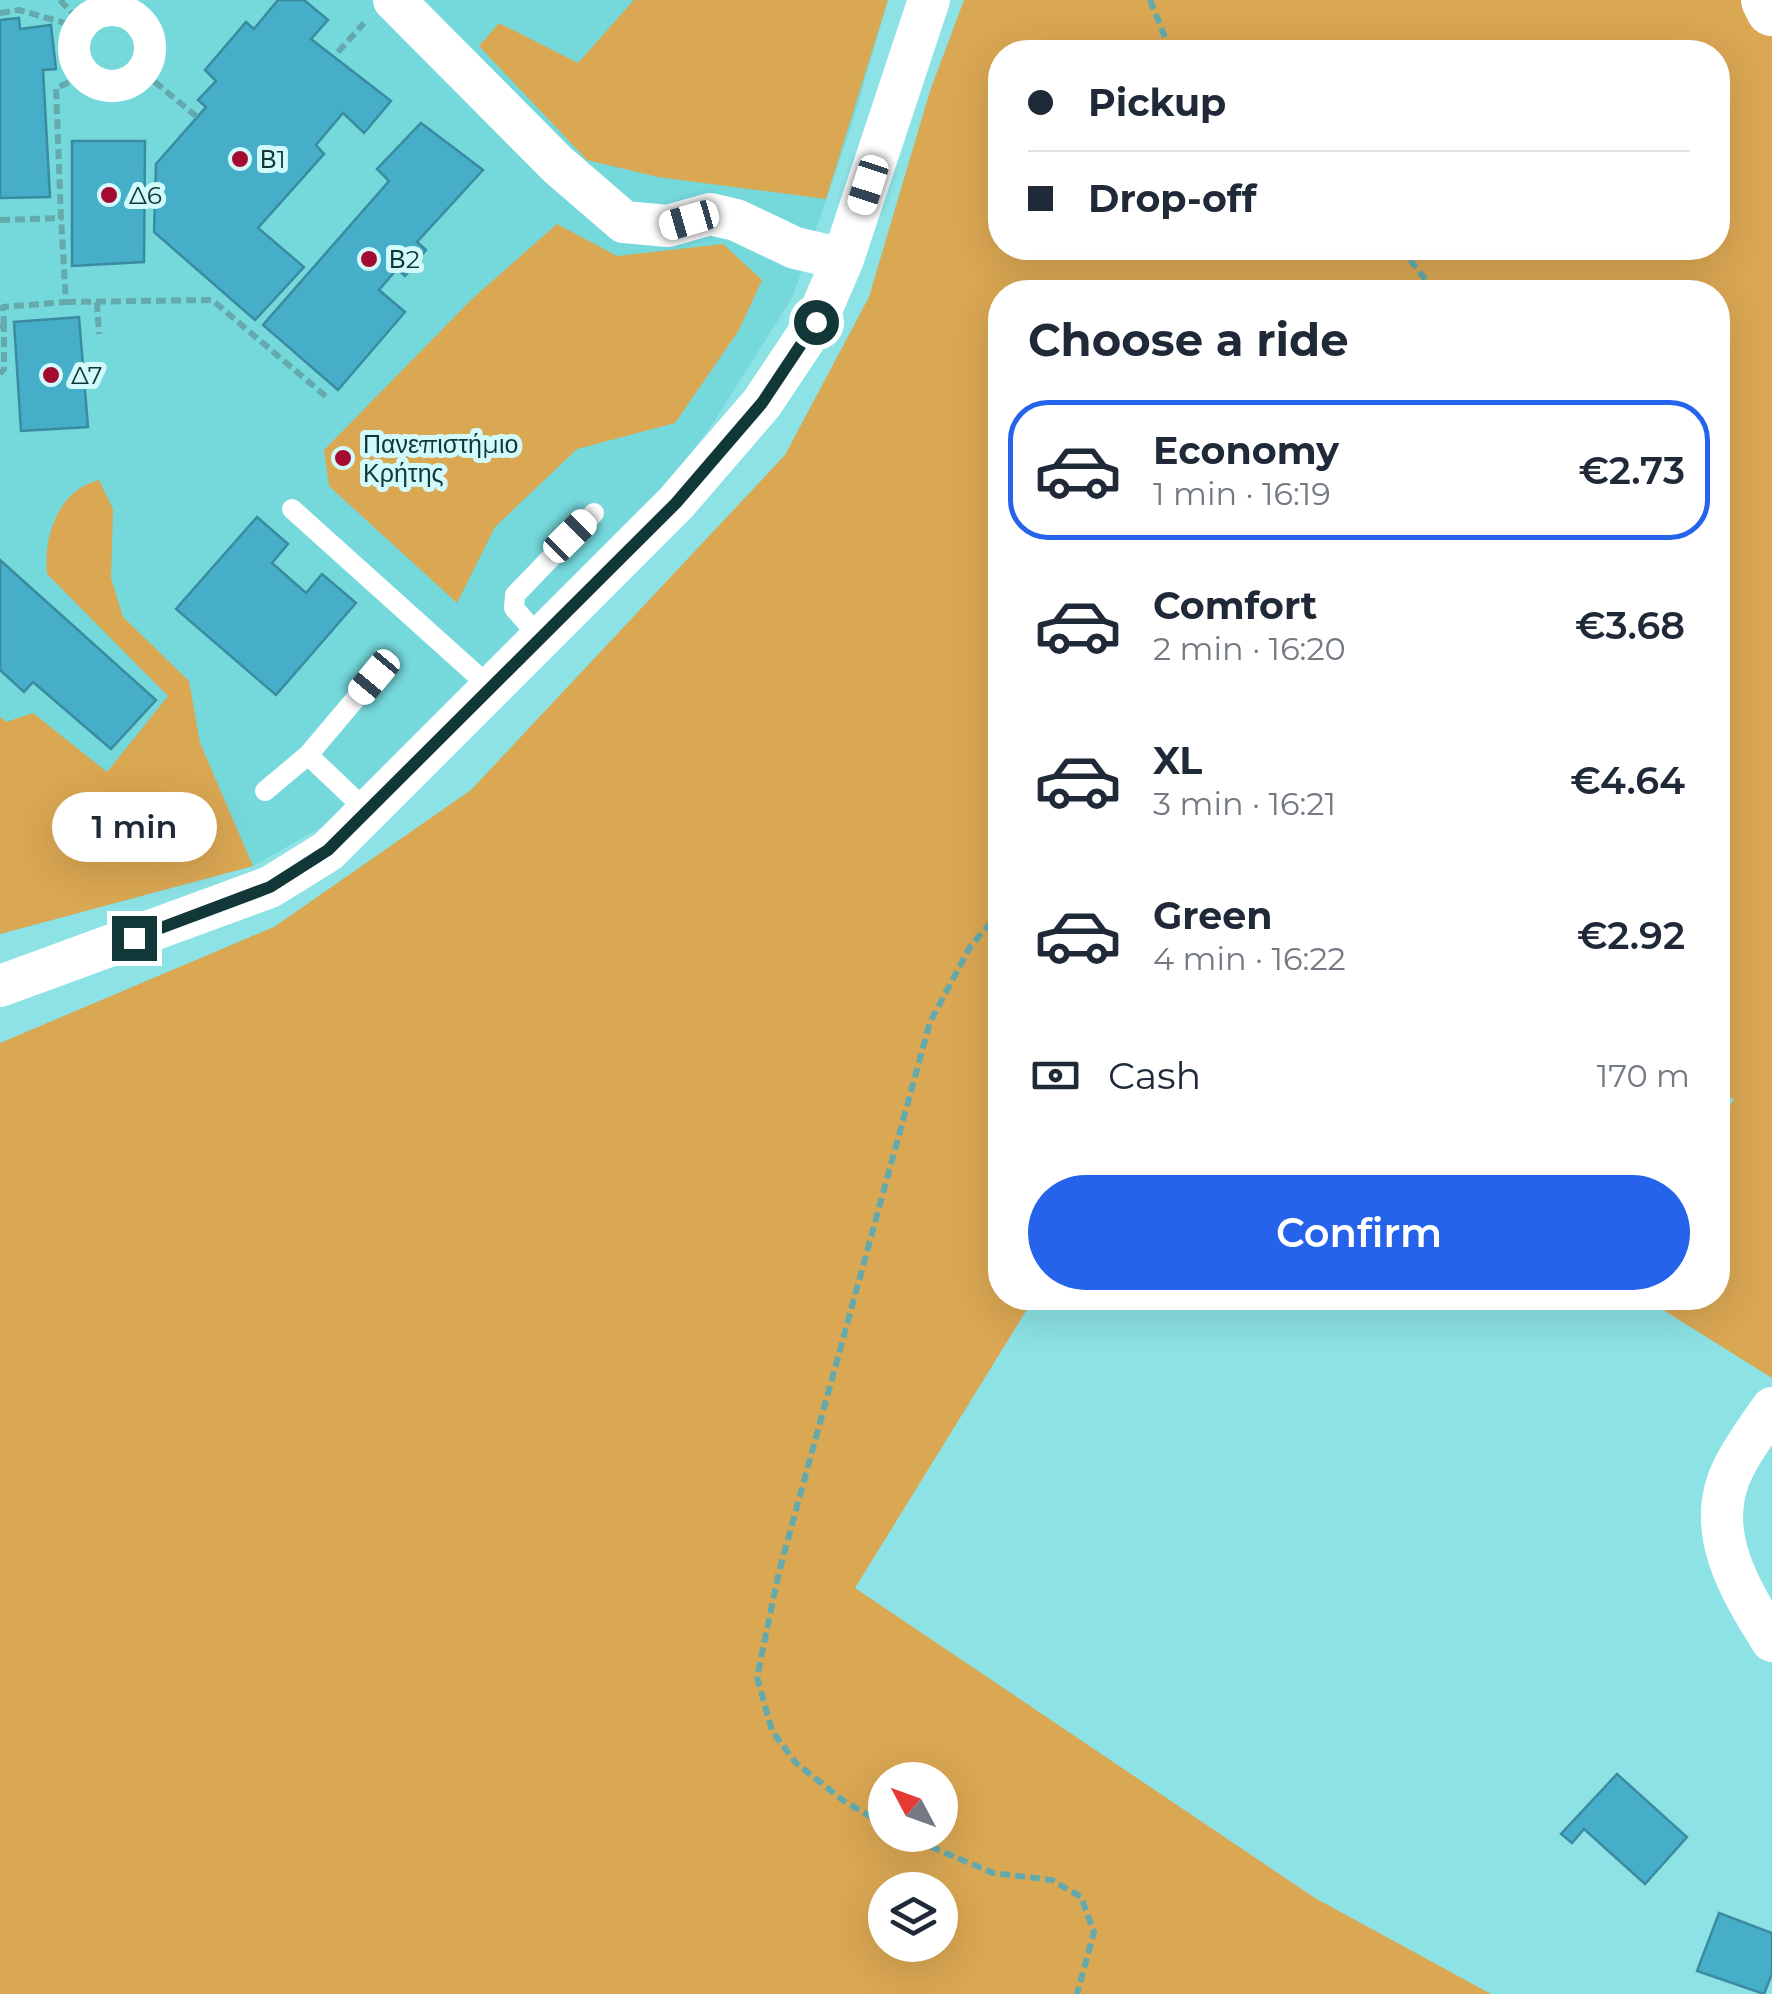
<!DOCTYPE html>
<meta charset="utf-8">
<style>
:root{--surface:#fff;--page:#f6f6f7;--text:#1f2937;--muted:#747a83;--line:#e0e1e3;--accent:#2563eb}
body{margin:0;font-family:Montserrat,sans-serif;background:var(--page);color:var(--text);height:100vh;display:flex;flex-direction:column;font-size:38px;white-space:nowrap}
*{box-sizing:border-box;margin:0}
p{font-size:32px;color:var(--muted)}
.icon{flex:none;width:55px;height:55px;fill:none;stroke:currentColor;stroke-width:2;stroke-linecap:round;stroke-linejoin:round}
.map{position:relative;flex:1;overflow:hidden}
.panel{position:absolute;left:988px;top:280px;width:742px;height:1030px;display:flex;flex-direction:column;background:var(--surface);border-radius:40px;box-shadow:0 10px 40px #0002}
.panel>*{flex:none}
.banner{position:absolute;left:988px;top:40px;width:742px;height:220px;border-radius:40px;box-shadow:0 10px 40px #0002;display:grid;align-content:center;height:220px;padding:0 40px;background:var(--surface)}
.needle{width:65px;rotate:311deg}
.buttons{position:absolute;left:868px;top:1762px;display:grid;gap:20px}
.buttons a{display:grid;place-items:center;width:90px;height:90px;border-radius:50%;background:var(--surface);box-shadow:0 10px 40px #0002;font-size:50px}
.end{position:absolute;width:45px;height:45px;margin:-22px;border:12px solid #123738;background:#fff;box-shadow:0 0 0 5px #fff}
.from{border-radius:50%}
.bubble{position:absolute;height:70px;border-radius:35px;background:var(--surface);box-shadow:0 10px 40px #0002;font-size:32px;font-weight:600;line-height:70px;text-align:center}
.car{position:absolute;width:30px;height:60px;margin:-30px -15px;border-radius:12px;box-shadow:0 0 8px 2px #0007;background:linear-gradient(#fff 24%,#345 0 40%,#fff 0 76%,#345 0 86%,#fff 0)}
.banner b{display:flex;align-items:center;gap:35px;height:95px;font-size:38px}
.banner b+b{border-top:2px solid var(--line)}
.banner i{width:25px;height:25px;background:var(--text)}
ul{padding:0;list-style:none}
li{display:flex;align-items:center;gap:30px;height:140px;margin:0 20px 15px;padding:0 20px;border:5px solid transparent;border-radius:40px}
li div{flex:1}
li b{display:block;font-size:38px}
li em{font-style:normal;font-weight:600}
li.on{border-color:var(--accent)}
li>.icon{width:90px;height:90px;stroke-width:1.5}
h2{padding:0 40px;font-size:45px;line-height:120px}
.pay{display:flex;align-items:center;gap:25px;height:110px;padding:0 40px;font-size:38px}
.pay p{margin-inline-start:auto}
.action{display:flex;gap:20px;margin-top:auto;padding:20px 40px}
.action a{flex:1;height:115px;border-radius:60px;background:var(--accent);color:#fff;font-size:40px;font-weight:600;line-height:115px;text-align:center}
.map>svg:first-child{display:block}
.built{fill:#75d8db}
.green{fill:#daa753;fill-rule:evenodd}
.building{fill:#46aec9;stroke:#3b8ba0;stroke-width:2.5}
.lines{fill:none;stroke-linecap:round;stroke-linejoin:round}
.path{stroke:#64aaac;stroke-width:6;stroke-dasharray:10 5;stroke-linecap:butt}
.service{stroke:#fff;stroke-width:20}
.pedestrian{stroke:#fff;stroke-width:32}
.minor{stroke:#fff;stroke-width:42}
.tertiary{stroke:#fff;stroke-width:52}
.route{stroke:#123738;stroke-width:12}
.poi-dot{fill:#a50a30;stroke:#d2fafb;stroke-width:4}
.labels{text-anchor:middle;stroke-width:10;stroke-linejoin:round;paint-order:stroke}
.poi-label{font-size:25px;fill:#123738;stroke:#d2fafb;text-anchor:start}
</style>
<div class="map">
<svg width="1772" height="1994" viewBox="0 0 1772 1994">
<rect width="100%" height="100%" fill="#8ce2e4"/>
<path class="built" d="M0,0H888L852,124L793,296L714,422L658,495L325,825L253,866L0,934Z"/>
<path class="green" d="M634,0H888L826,199L658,177L587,160L479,46L499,23L578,63Z
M964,0H1772V1378L1644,1298H1718V1125L1734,1099L1718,1092V292H1000V1298H1034L855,1588L1315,1898L1491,1994H0V1043L274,927L471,790L785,455L869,297L930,91ZM1000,52H1718V248H1000ZM885,1780H940V1835H885ZM885,1890H940V1945H885Z
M557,224L617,256L723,244L762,280L739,330L675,423L577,449L495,527L457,603L329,486L324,450L472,299Z
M99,480L113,509L111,578L123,617L189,681L200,743L253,866L0,934V717L6,722L33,713L107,772L168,696L47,574C43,537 58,490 99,480Z"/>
<path class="building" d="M278,0H304L328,20L311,39L391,101L364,133L343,113L316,145L324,154L258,228L304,267L255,320L154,232L156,164L206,107L198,100L216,81L205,70L246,22L254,29Z
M19,18L20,29L51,25L56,69L43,70L50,197L0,198V20Z
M421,123L483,170L417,242L426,250L405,276L397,269L379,290L405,312L338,390L263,325L389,181L377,169Z
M72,141H145L144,262L72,266Z
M79,317L88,427L21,431L14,322Z
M257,517L288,544L272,563L306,593L322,574L356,603L276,695L176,609Z
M0,560L156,700L111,749L33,682L24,692L0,670Z
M1617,1774L1687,1837L1645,1884L1584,1829L1572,1843L1561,1834Z
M1719,1913L1772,1933V1974L1764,1994L1697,1971Z"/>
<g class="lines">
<path class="path" d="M60,0L82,24
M1150,0L1171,52
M0,13L19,10L79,27
M338,52L364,23
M143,72L197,117
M0,220L61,218L56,88L84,76
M1401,248L1435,292
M66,302L212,300L329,399
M97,302L99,334
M0,326H4V369L0,374
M4,326L3,307L66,302L61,218
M885,1825L844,1801L796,1763L772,1731L757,1677L779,1572L930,1022L970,947L1000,912
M903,1835L993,1873L1052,1880L1081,1897L1094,1932L1077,1994"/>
<path class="service" d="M292,509L491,688
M540,638L514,608L515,595L594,513
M308,755L369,813
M265,791L308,755L374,677"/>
<path class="pedestrian" d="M74 48a38 38 0 1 1 76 0a38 38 0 1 1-76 0Z"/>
<path class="minor" d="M394,0L558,165L624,222L668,226L710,214L736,220L795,248L843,259
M0,986L270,887L328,851L676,503L762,403L816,322L843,259L929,0
M1772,1408C1759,1427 1744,1447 1734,1467C1702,1529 1740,1590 1772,1641"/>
<path class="tertiary" d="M1767,0L1772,10"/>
</g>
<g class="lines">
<path class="route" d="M134,938L270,887L328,850L676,503L762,403L816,322"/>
</g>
<g class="poi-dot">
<circle cx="240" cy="159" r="10"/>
<circle cx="109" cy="195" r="10"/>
<circle cx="369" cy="259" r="10"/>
<circle cx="51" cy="375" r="10"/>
<circle cx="343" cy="458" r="10"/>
</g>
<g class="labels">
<g class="poi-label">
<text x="260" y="168">Β1</text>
<text x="129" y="204">Δ6</text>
<text x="389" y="268">Β2</text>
<text x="71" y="384">Δ7</text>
<text x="363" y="453">Πανεπιστήμιο<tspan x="363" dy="29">Κρήτης</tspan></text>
</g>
</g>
</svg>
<div class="buttons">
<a><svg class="needle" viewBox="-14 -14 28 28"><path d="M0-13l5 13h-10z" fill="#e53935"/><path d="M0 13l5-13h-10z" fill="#747a83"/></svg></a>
<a><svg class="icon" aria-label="layers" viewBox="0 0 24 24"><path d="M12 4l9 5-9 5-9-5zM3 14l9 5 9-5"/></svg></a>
</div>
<i class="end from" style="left:816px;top:322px"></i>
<i class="end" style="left:134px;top:938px"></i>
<div class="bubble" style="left:52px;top:792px;width:165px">1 min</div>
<i class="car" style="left:868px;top:185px;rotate:198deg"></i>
<i class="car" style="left:689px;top:220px;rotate:254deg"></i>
<i class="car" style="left:570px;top:536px;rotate:45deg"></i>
<i class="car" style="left:374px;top:677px;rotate:220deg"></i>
<div class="banner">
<b><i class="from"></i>Pickup</b>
<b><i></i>Drop-off</b>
</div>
<section class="panel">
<h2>Choose a ride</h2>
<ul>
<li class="on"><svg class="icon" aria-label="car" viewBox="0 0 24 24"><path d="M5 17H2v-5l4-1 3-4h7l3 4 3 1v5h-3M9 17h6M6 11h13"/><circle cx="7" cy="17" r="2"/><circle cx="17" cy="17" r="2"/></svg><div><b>Economy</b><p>1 min · 16:19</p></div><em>€2.73</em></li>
<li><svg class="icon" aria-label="car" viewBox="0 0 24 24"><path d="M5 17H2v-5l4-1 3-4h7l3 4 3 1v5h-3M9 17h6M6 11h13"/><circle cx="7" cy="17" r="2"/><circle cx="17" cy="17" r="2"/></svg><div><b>Comfort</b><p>2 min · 16:20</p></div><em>€3.68</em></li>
<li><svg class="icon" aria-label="car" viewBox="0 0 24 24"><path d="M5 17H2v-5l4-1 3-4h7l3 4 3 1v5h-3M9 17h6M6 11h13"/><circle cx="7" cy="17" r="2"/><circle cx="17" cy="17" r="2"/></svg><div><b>XL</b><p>3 min · 16:21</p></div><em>€4.64</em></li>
<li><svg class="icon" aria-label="car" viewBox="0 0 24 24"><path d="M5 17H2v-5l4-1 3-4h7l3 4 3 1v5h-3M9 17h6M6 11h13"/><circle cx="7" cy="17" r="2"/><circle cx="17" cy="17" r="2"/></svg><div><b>Green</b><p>4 min · 16:22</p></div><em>€2.92</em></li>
</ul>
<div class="pay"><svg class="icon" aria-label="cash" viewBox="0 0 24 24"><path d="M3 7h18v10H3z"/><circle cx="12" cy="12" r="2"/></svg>Cash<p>170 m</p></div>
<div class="action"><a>Confirm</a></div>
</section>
</div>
